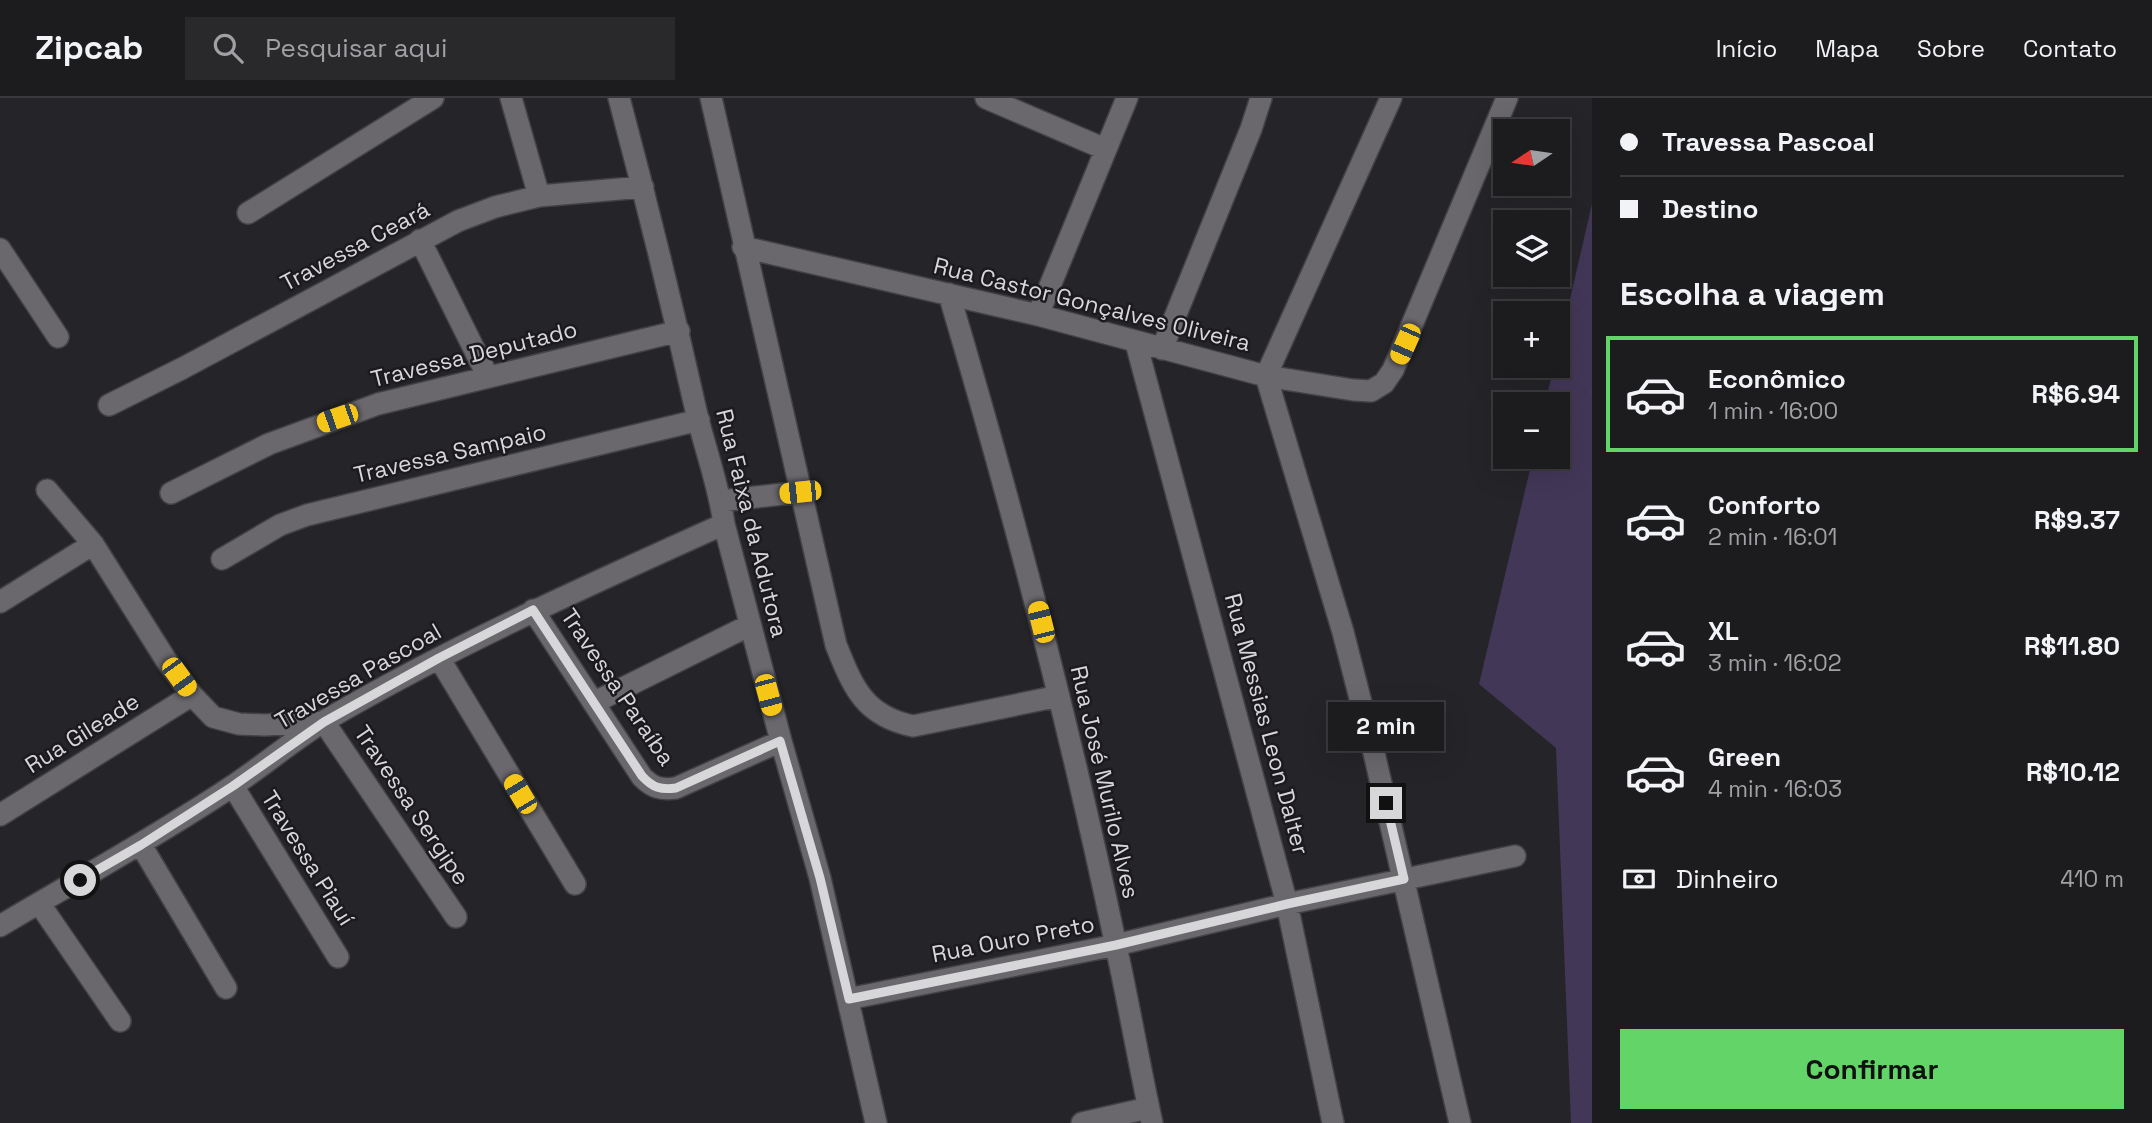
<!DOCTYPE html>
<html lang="pt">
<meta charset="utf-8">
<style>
:root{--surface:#1c1b1e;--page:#29282b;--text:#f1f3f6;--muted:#a0a1a4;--line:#3a393c;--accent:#63d468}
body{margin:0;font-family:"Space Grotesk",sans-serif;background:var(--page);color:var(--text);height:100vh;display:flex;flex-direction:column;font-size:26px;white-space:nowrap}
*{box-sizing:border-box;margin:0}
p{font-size:23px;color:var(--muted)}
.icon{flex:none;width:38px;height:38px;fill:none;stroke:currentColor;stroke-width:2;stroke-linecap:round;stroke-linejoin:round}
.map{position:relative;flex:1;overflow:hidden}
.sheet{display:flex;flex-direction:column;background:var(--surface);width:560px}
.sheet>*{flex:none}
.hud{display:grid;align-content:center;height:154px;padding:0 28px;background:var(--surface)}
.needle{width:46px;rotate:257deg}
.fabs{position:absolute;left:1493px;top:21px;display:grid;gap:14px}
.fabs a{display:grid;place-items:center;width:77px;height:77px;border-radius:0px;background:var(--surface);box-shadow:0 7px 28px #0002,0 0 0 2px var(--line);font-size:35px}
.end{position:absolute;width:32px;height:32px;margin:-16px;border:9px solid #d7d7da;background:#111;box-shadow:0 0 0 4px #111}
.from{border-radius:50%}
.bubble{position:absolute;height:49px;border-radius:0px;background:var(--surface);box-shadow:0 7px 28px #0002,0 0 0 2px var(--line);font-size:23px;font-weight:600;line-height:49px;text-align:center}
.car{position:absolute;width:21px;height:42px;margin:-21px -10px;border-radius:9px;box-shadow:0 0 5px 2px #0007;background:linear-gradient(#f5c518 24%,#345 0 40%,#f5c518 0 76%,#345 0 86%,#f5c518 0)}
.hud b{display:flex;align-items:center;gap:24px;height:66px;font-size:26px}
.hud b+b{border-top:2px solid var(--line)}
.hud i{width:18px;height:18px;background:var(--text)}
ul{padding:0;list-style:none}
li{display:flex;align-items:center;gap:21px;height:116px;margin:0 14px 10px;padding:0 14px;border:4px solid transparent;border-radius:0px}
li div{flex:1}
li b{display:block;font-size:26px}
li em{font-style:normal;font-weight:600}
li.on{border-color:var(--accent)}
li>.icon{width:63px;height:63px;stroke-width:1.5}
h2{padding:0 28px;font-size:32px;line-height:84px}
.pay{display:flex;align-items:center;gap:18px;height:77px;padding:0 28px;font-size:26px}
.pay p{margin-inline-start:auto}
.cta{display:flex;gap:14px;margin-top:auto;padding:14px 28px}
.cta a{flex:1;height:80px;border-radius:0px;background:var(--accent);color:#111;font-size:28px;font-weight:600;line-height:80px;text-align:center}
header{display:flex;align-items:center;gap:42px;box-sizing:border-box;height:98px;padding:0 35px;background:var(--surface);border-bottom:2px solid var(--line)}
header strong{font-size:33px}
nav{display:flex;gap:38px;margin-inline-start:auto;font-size:24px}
.search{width:490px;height:63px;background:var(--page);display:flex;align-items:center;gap:18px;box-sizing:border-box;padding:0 24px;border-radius:0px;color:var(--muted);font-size:26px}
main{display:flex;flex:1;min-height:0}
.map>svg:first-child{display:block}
.green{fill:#433758}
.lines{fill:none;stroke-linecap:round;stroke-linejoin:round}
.minor-casing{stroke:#424245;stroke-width:24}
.minor{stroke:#6a686d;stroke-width:21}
.route{stroke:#d7d7da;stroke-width:9}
.labels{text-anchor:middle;stroke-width:5;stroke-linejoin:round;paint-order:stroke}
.street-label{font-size:23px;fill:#d7d7da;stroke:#1c1a1f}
</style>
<header>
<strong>Zipcab</strong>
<div class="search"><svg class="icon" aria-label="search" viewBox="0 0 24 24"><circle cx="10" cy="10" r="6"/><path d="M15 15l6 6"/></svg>Pesquisar aqui</div>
<nav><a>Início</a><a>Mapa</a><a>Sobre</a><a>Contato</a></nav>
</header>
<main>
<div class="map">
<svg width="1592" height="1025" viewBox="0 0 1592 1025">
<rect width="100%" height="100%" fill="#252428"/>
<path class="green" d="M1592,106V1025H1571L1556,650L1479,586L1533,359H1558V306H1545L1554,268H1558V253Z"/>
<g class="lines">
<defs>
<path id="minor" d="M511,0L539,98
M619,0C647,105 673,211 697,317C706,354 719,388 724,426L781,643L820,780L876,1025
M711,0L836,547C853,589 864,618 913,628L1059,598
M986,0L1105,51
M1391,0L1266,278L1343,534L1374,655L1460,1025
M248,115L433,0
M420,142L488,279
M743,149L1038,217L1266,278L1353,292L1371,293L1384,285L1393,272L1507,0
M0,151L58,239
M949,196C1013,411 1070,629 1116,848C1129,907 1139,966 1152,1025
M1038,217L1127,0
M1136,245L1287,806L1333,1025
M1162,251L1251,31L1261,0
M109,307L183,270L458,123L495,109L539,98L643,89
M47,392L93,446L166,562L192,597L213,619L239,626L264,627L324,624L456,819
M171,395L269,346L378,306L679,233
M721,403L800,394
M222,461L280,427L307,417L699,322
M0,504L93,446
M533,512L642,679C653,690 661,692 676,690L781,643
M439,560L575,786
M595,604L750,527
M233,688L338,859
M0,717L192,597
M141,747L226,890
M39,805L120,923
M0,828C77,782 156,739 231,689C263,668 293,642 326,622C454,547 589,487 724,426
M848,901L1116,847L1287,806L1515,758
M1082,1025L1148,1010"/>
</defs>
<use href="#minor" class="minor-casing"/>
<use href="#minor" class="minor"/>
</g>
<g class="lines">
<path class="route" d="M80,782L141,747L233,688L324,624L439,560L533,512L642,678C653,690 661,692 676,690L780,643L820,780L849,901L1116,847L1287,806L1404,781L1386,705"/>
</g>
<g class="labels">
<g class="street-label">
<text transform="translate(355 148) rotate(-28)" y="8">Travessa Ceará</text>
<text transform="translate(1092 206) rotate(14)" y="8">Rua Castor Gonçalves Oliveira</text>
<text transform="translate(474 256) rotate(-14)" y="8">Travessa Deputado</text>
<text transform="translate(450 355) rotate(-13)" y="8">Travessa Sampaio</text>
<text transform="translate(752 425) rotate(76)" y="8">Rua Faixa da Adutora</text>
<text transform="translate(358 578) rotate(-30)" y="8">Travessa Pascoal</text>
<text transform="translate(618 589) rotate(56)" y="8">Travessa Paraíba</text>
<text transform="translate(1267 626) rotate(75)" y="8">Rua Messias Leon Dalter</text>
<text transform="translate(82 635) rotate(-32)" y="8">Rua Gileade</text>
<text transform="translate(1105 684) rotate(77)" y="8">Rua José Murilo Alves</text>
<text transform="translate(412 707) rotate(56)" y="8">Travessa Sergipe</text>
<text transform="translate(308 760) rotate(58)" y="8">Travessa Piauí</text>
<text transform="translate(1013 841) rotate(-11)" y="8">Rua Ouro Preto</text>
</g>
</g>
</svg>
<div class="fabs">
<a><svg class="needle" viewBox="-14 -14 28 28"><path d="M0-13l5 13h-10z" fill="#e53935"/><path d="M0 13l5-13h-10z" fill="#a0a1a4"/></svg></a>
<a><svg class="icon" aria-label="layers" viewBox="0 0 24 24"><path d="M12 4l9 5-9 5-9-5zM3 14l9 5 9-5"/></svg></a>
<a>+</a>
<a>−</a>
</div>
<i class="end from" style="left:80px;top:782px"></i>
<i class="end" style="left:1386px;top:705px"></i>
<div class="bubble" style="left:1328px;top:604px;width:116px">2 min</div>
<i class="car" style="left:1405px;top:246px;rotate:204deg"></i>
<i class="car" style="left:337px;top:320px;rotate:251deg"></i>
<i class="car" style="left:800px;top:394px;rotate:264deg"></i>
<i class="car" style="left:1041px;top:524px;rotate:346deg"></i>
<i class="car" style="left:179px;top:579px;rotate:144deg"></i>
<i class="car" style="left:768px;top:597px;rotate:165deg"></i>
<i class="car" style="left:520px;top:696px;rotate:329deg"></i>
</div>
<section class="sheet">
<div class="hud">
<b><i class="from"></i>Travessa Pascoal</b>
<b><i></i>Destino</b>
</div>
<h2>Escolha a viagem</h2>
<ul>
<li class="on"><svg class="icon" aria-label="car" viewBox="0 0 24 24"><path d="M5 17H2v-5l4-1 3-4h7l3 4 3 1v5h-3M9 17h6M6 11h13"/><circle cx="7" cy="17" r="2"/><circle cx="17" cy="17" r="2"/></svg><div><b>Econômico</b><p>1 min · 16:00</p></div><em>R$6.94</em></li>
<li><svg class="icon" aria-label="car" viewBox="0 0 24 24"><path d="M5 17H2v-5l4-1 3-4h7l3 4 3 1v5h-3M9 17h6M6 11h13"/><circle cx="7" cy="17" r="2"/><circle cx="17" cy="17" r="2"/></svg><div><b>Conforto</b><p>2 min · 16:01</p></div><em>R$9.37</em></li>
<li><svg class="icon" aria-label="car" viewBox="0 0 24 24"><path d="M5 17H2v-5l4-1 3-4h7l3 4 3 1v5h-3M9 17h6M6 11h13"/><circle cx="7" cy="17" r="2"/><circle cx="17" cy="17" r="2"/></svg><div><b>XL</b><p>3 min · 16:02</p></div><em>R$11.80</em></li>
<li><svg class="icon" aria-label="car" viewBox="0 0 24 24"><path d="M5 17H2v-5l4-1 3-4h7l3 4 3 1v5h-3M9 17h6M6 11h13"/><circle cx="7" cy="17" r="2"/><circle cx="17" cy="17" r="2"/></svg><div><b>Green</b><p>4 min · 16:03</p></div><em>R$10.12</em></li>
</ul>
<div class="pay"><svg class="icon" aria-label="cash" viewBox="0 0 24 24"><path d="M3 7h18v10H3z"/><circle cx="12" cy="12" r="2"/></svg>Dinheiro<p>410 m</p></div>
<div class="cta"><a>Confirmar</a></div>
</section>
</main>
